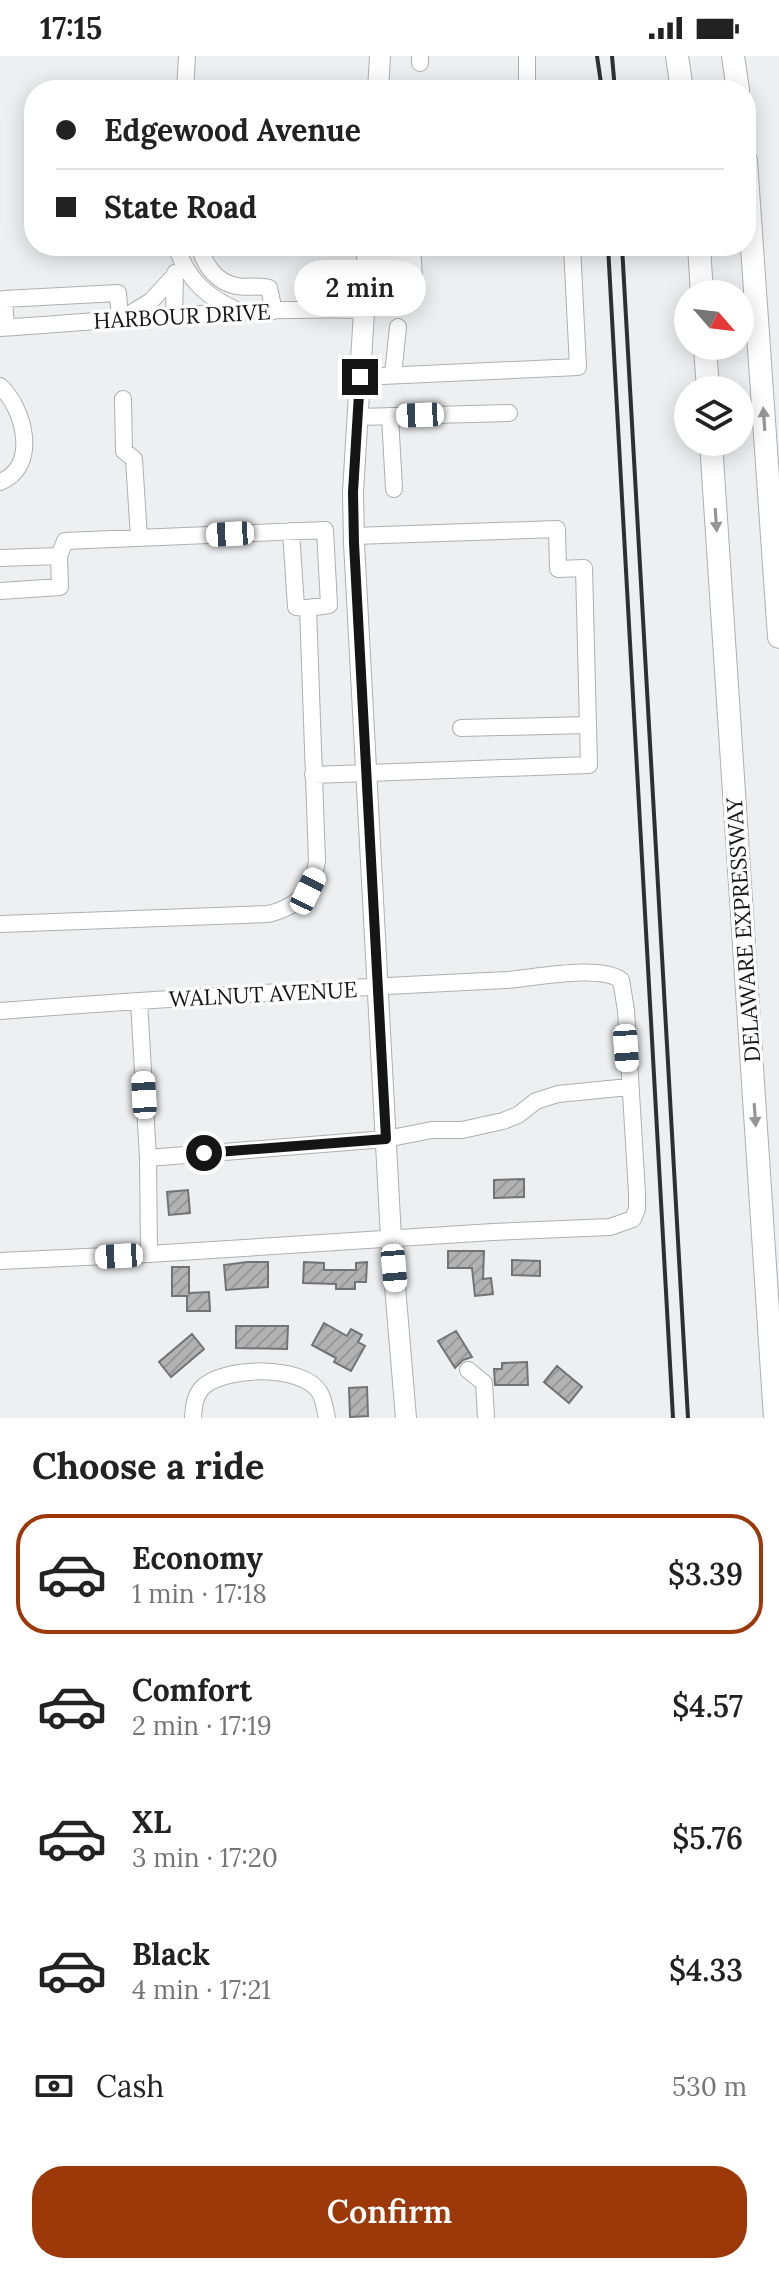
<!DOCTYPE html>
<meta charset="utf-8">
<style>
:root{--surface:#fff;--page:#f6f6f6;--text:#222;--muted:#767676;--line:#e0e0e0;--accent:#9d3809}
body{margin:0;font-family:Lora,serif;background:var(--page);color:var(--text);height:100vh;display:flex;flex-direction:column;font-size:30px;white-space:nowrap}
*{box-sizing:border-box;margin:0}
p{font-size:26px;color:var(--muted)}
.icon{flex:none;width:44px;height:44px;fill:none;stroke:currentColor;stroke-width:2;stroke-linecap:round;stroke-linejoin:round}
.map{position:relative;height:1362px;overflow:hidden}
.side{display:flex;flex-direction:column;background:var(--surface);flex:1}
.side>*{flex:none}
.banner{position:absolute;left:24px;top:24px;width:732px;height:176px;border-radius:32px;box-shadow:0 4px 20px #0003;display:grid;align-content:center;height:176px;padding:0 32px;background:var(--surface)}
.needle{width:52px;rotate:118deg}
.buttons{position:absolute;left:674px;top:224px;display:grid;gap:16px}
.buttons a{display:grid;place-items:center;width:80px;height:80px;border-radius:50%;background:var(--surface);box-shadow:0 4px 20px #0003;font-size:40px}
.end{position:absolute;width:36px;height:36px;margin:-18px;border:10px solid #151516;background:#fff;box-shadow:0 0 0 4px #fff}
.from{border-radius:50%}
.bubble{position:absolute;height:56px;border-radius:28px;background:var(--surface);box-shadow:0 4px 20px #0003;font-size:26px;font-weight:600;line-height:56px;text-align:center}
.car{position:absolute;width:24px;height:48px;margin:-24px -12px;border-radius:10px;box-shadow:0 0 6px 2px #0007;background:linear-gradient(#fff 24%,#345 0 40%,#fff 0 76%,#345 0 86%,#fff 0)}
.banner b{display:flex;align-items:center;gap:28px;height:76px;font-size:30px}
.banner b+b{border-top:2px solid var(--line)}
.banner i{width:20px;height:20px;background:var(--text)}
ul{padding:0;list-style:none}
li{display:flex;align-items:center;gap:24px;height:120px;margin:0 16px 12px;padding:0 16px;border:4px solid transparent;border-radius:32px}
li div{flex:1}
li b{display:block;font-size:30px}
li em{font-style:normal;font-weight:600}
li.current{border-color:var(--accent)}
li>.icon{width:72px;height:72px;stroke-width:1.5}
h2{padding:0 32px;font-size:36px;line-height:96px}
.pay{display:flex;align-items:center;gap:20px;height:88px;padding:0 32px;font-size:30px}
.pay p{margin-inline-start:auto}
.primary-button{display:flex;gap:16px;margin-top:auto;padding:16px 32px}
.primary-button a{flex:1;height:92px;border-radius:32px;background:var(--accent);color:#fff;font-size:32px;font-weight:600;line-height:92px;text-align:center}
.status{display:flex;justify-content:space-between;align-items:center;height:56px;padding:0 40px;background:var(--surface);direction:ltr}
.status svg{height:22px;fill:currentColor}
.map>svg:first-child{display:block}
.building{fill:url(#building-hatch);stroke:#747374;stroke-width:2}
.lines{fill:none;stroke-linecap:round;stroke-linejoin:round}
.minor-casing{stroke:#afafb0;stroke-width:18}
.major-casing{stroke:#afafb0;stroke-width:22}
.highway-casing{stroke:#afafb0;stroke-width:24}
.minor{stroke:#fff;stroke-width:16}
.major{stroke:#fff;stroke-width:20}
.highway{stroke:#fff;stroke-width:22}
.rail{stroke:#2e2f30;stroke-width:4}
.oneway{fill:#969696}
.route{stroke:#151516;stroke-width:10}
.labels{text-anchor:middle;stroke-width:7;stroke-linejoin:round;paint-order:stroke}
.street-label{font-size:22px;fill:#151516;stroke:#fcfcfd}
</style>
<div class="status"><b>17:15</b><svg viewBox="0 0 49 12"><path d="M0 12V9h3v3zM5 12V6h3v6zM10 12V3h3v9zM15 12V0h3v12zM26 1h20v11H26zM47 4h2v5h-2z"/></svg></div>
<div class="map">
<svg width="779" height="1362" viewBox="0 0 779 1362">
<defs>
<pattern id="building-hatch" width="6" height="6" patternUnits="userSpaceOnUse" patternTransform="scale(2)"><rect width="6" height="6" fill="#b2b2b3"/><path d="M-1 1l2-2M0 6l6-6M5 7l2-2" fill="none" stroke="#989899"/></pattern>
</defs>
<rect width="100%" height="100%" fill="#eeeff0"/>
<path class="building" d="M524,1123V1141L494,1142V1124Z
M188,1134L190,1157L169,1159L167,1136Z
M448,1195H484L483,1223L491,1222L493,1238L475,1240L472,1212H448Z
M512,1204L540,1205V1220L512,1219Z
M247,1206H268V1231L226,1234L224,1209Z
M304,1206L324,1207V1214H356V1207L367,1206L366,1226H355V1233H336V1228L303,1227Z
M172,1211H189V1237L209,1236L210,1255H187V1240H172Z
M324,1267L347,1280L351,1273L362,1279L358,1286L365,1290L351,1315L334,1306L336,1302L312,1289Z
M236,1270H288L287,1293L236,1292Z
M456,1275L472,1301L463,1304L455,1312L438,1285Z
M192,1278L204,1293L171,1321L159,1306Z
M527,1306L528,1329H495L494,1313H502V1307Z
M557,1310L582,1331L569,1347L544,1326Z
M367,1331L368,1360L350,1361L349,1332Z"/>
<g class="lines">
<defs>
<path id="minor" d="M527,0V34
M420,7V0
M185,34L187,0
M200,190C203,208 217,227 237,230C247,232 258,229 269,232L274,255
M412,190L414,223
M177,193C189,225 206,240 236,254
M367,209L413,206
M174,259L175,217
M6,271L4,243L118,237L120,264L151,245L175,219
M0,272C121,264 243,251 364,254
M393,319L398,271
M360,321L578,311L572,190
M0,330C25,353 39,411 0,426
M123,343L124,395L134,403L139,482
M390,360L394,433
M357,361L509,357
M291,475L296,551L308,552
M0,502L59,500
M0,535L60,531L59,500L65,485L325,474L329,549L308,552L317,805C313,835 298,851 268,858L0,868
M461,672L588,669
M313,719L589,709L584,512L558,513L557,473L354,480
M139,945L148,1102L149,1198
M0,955C169,942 338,932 507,924C534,922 599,908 621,924L626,954L637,1137V1153L633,1163L610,1171L493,1176L149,1198L0,1205
M148,1102L386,1083L432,1074H462L503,1065L518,1059L536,1045L558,1038L629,1031
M468,1314L484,1327L486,1362
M193,1362C194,1351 194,1341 202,1332C223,1310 304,1308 320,1337C324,1344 325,1354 327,1362"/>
<path id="major" d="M378,34L380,0
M368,190L353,436L354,487L391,1182L406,1362"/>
<path id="highway" d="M677,0L682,34
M733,0L738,34
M746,105L779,581
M699,190L702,238
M705,290L708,334
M711,386L775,1362"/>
</defs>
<use href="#minor" class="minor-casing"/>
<use href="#major" class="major-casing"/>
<use href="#highway" class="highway-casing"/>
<use href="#minor" class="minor"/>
<use href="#major" class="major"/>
<use href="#highway" class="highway"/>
<path class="rail" d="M597,0L602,34
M612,0L615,34
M608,190L673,1362
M622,190L688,1362"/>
</g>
<defs><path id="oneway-solid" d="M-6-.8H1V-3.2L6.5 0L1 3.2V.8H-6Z" transform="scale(2)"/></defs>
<g class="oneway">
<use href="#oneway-solid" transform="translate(764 363) rotate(-94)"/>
<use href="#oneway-solid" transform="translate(716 464) rotate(86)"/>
<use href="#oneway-solid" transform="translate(755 1059) rotate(86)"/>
</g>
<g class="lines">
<path class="route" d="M204,1097L386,1083L354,487L353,436L360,321"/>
</g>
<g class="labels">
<g class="street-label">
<text transform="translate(182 260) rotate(-3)" y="8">HARBOUR DRIVE</text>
<text transform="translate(743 874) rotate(-94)" y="8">DELAWARE EXPRESSWAY</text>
<text transform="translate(263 938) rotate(-3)" y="8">WALNUT AVENUE</text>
</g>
</g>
</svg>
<div class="buttons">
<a><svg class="needle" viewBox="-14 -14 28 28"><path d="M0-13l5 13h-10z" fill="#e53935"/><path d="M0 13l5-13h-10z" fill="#767676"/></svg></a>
<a><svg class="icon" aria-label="layers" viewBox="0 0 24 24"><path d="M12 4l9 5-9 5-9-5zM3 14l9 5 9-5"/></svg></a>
</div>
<i class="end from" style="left:204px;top:1097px"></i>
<i class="end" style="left:360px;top:321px"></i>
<div class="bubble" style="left:294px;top:204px;width:132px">2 min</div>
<i class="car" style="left:420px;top:359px;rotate:268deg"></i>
<i class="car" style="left:230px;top:478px;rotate:267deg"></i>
<i class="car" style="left:308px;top:835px;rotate:26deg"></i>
<i class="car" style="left:626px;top:992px;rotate:176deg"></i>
<i class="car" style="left:144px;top:1039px;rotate:357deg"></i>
<i class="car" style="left:119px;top:1200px;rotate:267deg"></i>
<i class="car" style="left:394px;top:1212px;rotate:175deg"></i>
<div class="banner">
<b><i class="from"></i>Edgewood Avenue</b>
<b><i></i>State Road</b>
</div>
</div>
<section class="side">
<h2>Choose a ride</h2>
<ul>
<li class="current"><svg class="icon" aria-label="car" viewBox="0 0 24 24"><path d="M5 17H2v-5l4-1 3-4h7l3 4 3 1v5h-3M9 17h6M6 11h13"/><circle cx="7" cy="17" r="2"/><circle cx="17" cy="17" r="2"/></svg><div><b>Economy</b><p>1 min · 17:18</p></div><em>$3.39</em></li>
<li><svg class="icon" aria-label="car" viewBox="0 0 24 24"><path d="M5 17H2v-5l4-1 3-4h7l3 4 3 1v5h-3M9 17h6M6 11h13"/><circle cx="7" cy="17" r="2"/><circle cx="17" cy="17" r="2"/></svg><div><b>Comfort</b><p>2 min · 17:19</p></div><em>$4.57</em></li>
<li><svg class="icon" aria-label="car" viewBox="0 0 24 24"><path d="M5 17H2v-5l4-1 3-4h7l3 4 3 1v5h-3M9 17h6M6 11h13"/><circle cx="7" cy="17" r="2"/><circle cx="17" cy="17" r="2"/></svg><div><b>XL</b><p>3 min · 17:20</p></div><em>$5.76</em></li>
<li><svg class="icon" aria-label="car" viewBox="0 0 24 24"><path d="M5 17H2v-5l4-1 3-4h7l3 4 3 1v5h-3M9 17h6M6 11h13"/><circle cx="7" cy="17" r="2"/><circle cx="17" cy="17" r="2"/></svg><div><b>Black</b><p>4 min · 17:21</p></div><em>$4.33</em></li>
</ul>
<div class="pay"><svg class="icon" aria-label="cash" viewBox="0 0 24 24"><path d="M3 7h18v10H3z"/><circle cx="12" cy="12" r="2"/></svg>Cash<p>530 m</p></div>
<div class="primary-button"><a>Confirm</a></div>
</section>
